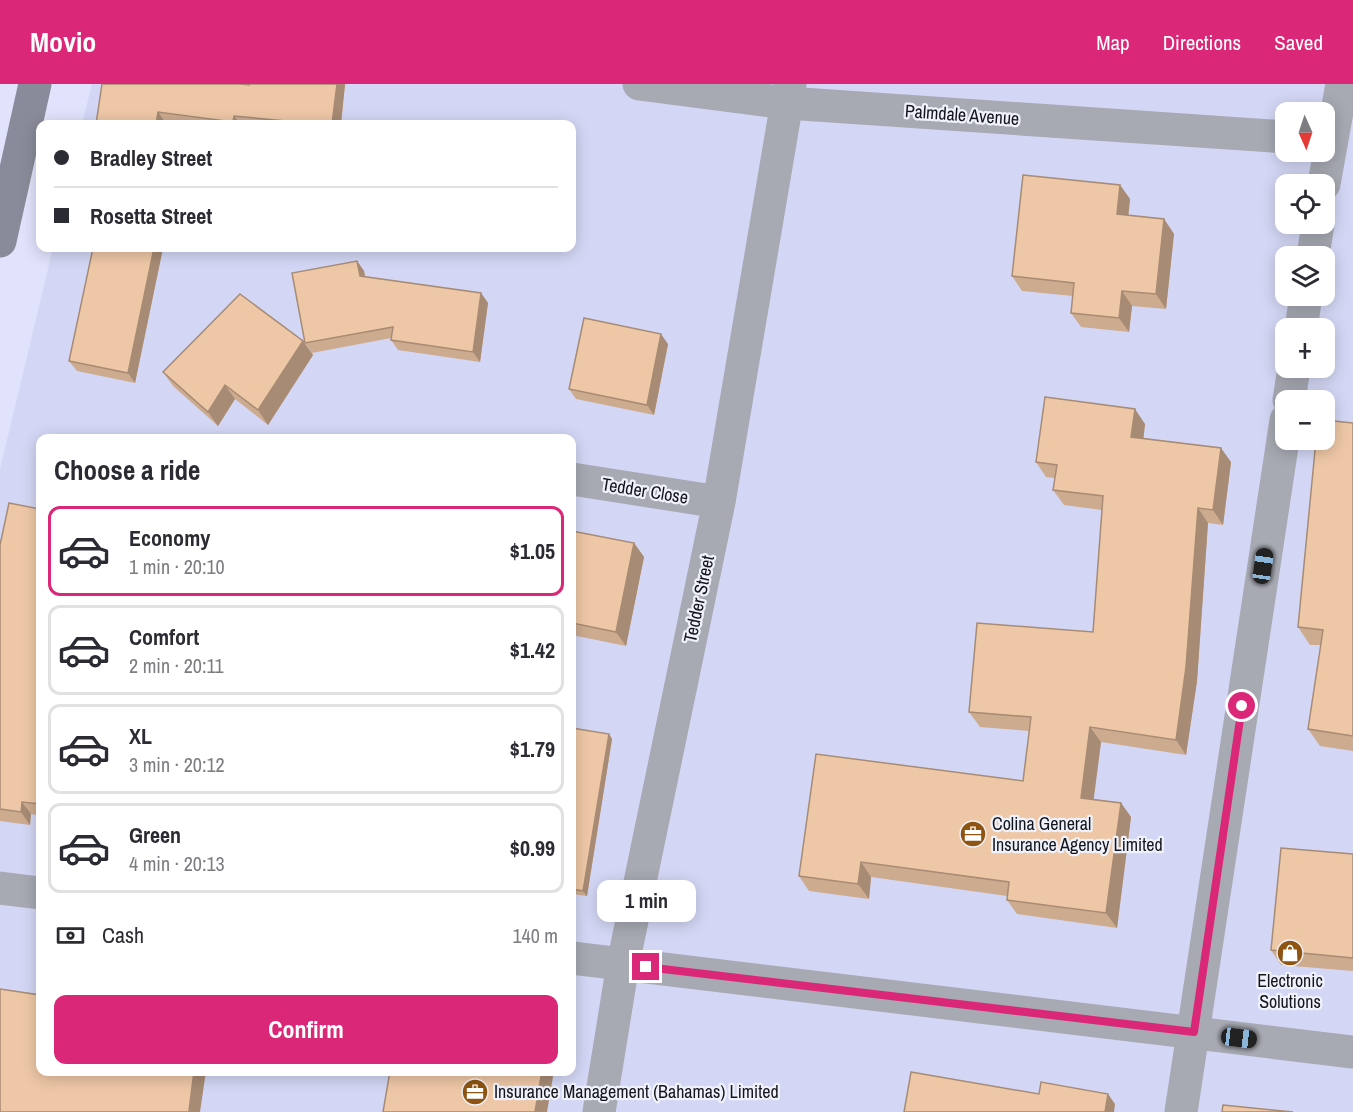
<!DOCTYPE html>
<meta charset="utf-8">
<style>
:root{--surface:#fff;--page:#f7f7f7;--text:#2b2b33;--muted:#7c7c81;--line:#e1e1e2;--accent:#db2777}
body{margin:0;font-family:"Archivo Narrow",sans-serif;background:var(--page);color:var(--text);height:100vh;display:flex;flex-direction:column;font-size:22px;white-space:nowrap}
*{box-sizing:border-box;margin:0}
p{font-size:20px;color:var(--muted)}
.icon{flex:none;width:33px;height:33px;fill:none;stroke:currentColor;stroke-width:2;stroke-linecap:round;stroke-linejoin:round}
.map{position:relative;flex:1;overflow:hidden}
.sheet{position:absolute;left:36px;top:350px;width:540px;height:642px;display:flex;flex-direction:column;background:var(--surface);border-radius:12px;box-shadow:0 3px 15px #0003}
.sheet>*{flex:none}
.hud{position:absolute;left:36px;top:36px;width:540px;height:132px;border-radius:12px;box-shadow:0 3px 15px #0003;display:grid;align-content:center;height:132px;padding:0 18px;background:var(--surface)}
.needle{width:39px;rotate:177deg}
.fabs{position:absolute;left:1275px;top:18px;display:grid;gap:12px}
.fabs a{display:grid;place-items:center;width:60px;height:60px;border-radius:12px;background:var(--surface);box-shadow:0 3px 15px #0003;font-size:30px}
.end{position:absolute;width:27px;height:27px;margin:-14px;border:8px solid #db2777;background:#fff;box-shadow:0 0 0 3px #fff}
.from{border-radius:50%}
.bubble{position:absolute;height:42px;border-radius:12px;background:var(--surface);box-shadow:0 3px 15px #0003;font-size:20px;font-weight:800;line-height:42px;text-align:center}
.car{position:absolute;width:18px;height:36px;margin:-18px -9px;border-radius:8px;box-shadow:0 0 4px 2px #0007;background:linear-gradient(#222 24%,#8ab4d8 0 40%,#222 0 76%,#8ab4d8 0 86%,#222 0)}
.hud b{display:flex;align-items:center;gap:21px;height:57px;font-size:22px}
.hud b+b{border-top:2px solid var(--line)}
.hud i{width:15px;height:15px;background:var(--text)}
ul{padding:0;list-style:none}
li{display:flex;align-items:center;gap:18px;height:90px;margin:0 12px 9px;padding:0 6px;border:3px solid var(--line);border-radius:12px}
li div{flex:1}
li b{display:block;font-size:22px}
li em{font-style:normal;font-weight:800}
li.active{border-color:var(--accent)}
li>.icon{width:54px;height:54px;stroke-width:1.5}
h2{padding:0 18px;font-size:27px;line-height:72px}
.pay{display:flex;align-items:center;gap:15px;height:66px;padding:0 18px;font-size:22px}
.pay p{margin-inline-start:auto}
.cta{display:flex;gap:12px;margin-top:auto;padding:12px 18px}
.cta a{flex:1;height:69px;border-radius:12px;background:var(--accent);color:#fff;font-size:24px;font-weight:800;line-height:69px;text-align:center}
header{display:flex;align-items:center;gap:36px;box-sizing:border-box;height:84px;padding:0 30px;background:var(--accent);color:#fff}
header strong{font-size:28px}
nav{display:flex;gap:33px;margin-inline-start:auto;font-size:21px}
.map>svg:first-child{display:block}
.built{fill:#d3d7f5;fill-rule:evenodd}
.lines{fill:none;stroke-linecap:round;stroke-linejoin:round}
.street{stroke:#a7a9b3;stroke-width:33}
.secondary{stroke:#898b9a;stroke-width:33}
.wall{fill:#cdab8f}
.shaded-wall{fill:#a78b74}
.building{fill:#eec7a6;stroke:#a78b74;stroke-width:1.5}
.route{stroke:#db2777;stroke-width:8}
.labels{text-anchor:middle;stroke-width:4.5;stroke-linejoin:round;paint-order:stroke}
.street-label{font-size:18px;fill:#13141c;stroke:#f0f2fb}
.poi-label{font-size:18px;fill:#13141c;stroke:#f0f2fb;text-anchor:start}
</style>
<header>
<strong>Movio</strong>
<nav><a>Map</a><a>Directions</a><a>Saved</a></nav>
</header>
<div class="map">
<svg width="1353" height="1028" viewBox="0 0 1353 1028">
<rect width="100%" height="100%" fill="#e0e3fb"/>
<path class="built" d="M92,0H1353V1028H0V385L53,164H572V40H82ZM1286,28H1324V68H1286ZM1286,100H1324V140H1286ZM1286,172H1324V212H1286ZM1286,244H1324V284H1286ZM1286,316H1324V356H1286ZM40,354H572V987H40Z"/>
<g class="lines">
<path class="street" d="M639,0L787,19L1286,53
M1324,100L1342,0
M1313,172L1318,140
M1301,244L1306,212
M1289,316L1294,284
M572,395L719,418
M0,804L40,809
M572,874L1353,968
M599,1028L623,880L719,418L790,0
M1181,1028L1286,336"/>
<path class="secondary" d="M0,157L35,0"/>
</g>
<path class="wall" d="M345,0L341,40H185L165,38V40H96L249,1Z
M1120,101L1130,115L1128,131L1164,135L1174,150L1166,225L1132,222L1129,248L1081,243L1071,229L1073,212L1022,207L1012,192Z
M93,164H163L135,299L77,287L69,277Z
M357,177L364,187L365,193L481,209L488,219L480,278L398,266L391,256V254L312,269L305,259Z
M303,257L313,271L268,341L235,315L218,342L173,302L163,288Z
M668,260L654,331L576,315L569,305Z
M1353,339V667L1320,662L1308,645L1321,561H1310L1298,543Z
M1145,340L1143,355L1231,378L1223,441L1208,439L1197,597L1186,671L1101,658L1093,715L1121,719L1131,733L1117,844L1017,830L1007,816V812L871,793L869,815L809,807L799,792L1023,697L1030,647L980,643L969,628L1093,548L1102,426L1064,421L1053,406L1055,394L1046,393L1036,378Z
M40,425V732L31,730L30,741L0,737V461Z
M572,447L634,459L644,473L626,562L572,551Z
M572,644L609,650L612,655L587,812L572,810Z
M1353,770V887L1281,881L1271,866Z"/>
<path class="shaded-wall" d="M337,0H345L341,40H332Z
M158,28L165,38V40H156Z
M234,32L240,40H235L233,38Z
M1120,101L1130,115L1127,145L1117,130Z
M1164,135L1174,150L1166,225L1156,210Z
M154,164H163L135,299L128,289Z
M357,177L364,187L367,202L360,192Z
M1122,207L1132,222L1129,248L1119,234Z
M481,209L488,219L480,278L473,268Z
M661,250L668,260L654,331L647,321Z
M303,257L313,271L268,341L258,326Z
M225,301L235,315L218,342L208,328Z
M1135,325L1145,340L1142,368L1131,353Z
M1221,364L1231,378L1223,441L1213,426Z
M1198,424L1208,439L1197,597L1186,671L1176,656Z
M634,459L644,473L626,562L616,548Z
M1090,643L1101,658L1092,729L1081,714Z
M609,650L612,655L587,812L583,807Z
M22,718L31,730L30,741L21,728Z
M1121,719L1131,733L1117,844L1106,829Z
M861,778L871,793L869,815L858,800Z
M194,987H206L200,1028H189V1027Z
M542,987H554L547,1028H535Z
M1108,1010L1115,1020L1114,1028H1105Z"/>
<path class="building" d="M102,0H240L249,1V0H337L332,40H318L234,32L233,38L158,28L156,40H96Z
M1023,91L1120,101L1117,130L1164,135L1156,210L1122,207L1119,234L1071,229L1074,199L1012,192Z
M93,164H154L128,289L69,277Z
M357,177L360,192L481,209L473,268L391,256L393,243L305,259L292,189Z
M240,210L303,257L258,326L225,301L208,328L163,288Z
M584,234L661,250L647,321L569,305Z
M1045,313L1135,325L1131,353L1221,364L1213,426L1198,424L1186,583L1176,656L1090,643L1081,714L1121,719L1106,829L1007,816L1009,798L861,778L858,800L799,792L816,670L1023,697L1031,633L969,628L977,539L1093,548L1103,412L1053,406L1057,381L1036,378Z
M1324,336L1353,339V652L1308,645L1323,546L1298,543L1316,356H1324Z
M9,419L40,425V720L22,718L21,728L0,725V461Z
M572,447L634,459L616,548L572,539Z
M572,644L609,650L583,807L572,805Z
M1281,764L1353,770V874L1271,866Z
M0,905L40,911V987H194L189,1027L195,1028H0Z
M390,987H542L535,1028H383Z
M911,988L1039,1010L1041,998L1108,1010L1105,1028H904Z
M1223,1021L1293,1028H1222Z"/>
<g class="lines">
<path class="route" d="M646,883L1194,948L1242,622"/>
</g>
<defs>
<symbol id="office-disc" viewBox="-11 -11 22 22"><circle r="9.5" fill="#8f5411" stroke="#f0f2fb"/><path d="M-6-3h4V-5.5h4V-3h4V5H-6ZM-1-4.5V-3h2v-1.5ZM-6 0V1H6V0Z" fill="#fff"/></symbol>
<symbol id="shop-disc" viewBox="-11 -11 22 22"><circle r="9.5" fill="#8f5411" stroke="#f0f2fb"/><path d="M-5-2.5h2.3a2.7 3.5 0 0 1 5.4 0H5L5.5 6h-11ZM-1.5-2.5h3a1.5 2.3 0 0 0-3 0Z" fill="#fff"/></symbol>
</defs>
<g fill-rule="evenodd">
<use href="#office-disc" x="958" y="735" width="30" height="30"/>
<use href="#shop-disc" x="1275" y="854" width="30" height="30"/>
<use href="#office-disc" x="460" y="993" width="30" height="30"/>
</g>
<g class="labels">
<g class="street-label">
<text transform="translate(962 31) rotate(4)" y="6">Palmdale Avenue</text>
<text transform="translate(645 407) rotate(9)" y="6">Tedder Close</text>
<text transform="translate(699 515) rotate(-78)" y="6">Tedder Street</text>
</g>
<g class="poi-label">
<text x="992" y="746">Colina General<tspan x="992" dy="21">Insurance Agency Limited</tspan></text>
<text x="1290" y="903" text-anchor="middle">Electronic<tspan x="1290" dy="21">Solutions</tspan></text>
<text x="494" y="1014">Insurance Management (Bahamas) Limited</text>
</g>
</g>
</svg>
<div class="fabs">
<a><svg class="needle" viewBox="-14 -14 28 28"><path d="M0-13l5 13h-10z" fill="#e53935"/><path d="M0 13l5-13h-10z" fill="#7c7c81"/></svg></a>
<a><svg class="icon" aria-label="locate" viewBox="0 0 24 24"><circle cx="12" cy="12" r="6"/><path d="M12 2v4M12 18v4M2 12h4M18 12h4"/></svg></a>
<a><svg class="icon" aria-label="layers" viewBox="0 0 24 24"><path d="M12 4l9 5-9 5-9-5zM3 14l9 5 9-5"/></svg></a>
<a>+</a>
<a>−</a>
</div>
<i class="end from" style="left:1242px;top:622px"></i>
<i class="end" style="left:646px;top:883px"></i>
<div class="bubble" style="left:597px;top:796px;width:99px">1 min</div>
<i class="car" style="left:1263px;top:482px;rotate:8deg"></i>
<i class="car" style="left:1239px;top:954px;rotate:97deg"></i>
<div class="hud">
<b><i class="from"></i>Bradley Street</b>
<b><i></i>Rosetta Street</b>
</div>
<section class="sheet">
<h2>Choose a ride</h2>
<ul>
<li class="active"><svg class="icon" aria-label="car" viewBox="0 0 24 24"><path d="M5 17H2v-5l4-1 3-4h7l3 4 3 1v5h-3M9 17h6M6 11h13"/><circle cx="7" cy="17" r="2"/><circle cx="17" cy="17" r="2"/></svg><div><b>Economy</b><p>1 min · 20:10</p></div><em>$1.05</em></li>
<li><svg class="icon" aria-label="car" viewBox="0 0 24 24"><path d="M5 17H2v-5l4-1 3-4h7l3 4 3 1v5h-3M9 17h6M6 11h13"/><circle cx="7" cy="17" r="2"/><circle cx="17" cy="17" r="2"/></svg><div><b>Comfort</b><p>2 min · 20:11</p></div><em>$1.42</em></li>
<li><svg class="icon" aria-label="car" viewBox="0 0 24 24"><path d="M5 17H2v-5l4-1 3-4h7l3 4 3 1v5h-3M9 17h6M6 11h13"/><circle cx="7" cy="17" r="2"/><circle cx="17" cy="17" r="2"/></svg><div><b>XL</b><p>3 min · 20:12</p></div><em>$1.79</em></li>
<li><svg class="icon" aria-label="car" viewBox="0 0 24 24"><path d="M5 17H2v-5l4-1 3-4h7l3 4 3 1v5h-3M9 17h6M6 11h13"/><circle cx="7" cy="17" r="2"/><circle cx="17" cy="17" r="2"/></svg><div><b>Green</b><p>4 min · 20:13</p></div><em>$0.99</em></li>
</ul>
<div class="pay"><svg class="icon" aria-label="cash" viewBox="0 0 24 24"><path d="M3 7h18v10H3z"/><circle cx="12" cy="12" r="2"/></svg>Cash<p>140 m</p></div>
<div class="cta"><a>Confirm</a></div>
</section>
</div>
